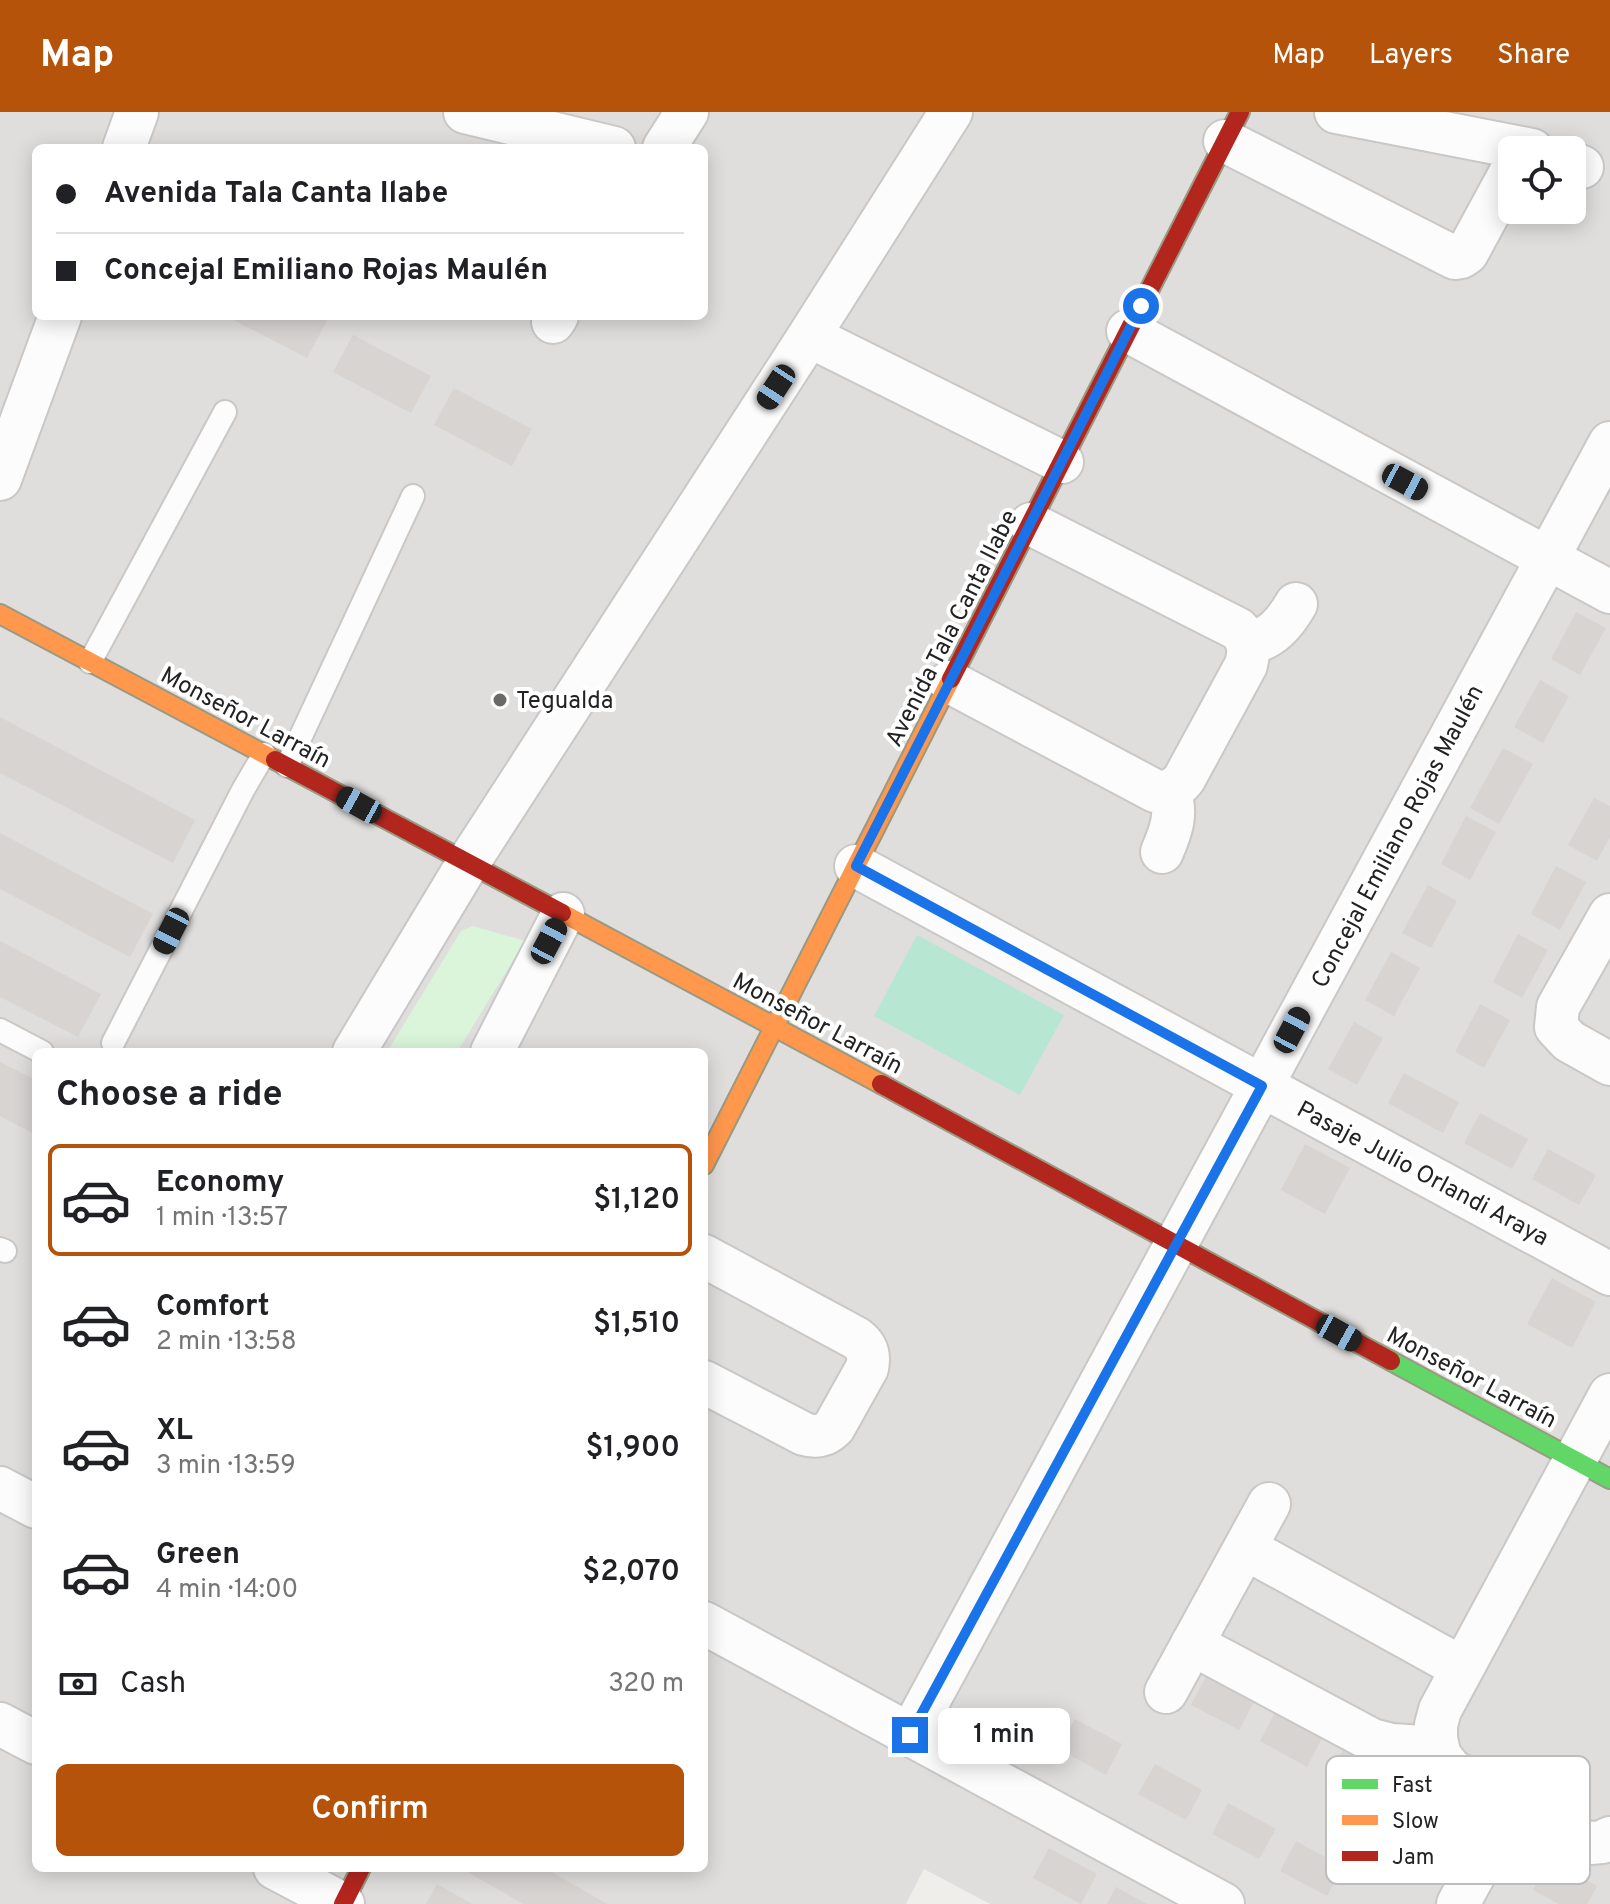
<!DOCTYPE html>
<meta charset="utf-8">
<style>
:root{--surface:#fff;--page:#f6f6f6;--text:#202124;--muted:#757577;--line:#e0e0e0;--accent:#b45309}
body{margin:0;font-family:Overpass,sans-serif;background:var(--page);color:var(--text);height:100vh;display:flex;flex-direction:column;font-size:30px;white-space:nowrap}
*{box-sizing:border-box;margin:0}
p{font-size:26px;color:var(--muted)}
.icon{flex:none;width:44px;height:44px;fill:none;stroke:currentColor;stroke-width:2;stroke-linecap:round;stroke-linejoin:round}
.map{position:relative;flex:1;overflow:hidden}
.panel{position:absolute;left:32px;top:936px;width:676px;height:824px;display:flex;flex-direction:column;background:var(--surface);border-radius:12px;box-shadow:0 4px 20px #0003}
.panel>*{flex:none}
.banner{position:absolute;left:32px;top:32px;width:676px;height:176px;border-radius:12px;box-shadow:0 4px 20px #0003;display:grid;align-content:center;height:176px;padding:0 24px;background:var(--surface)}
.tools{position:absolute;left:1498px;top:24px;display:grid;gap:16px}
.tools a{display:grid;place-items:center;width:88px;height:88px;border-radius:12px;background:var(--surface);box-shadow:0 4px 20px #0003;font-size:40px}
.end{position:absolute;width:36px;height:36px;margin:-18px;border:10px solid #1a73e8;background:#fff;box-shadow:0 0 0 4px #fff}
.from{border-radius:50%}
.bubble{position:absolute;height:56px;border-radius:12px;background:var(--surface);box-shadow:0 4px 20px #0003;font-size:26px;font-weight:600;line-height:56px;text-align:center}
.car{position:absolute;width:24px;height:48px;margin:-24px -12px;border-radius:10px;box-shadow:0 0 6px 2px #0007;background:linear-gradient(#222 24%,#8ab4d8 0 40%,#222 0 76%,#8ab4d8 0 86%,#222 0)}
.banner b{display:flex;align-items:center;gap:28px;height:76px;font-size:30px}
.banner b+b{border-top:2px solid var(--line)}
.banner i{width:20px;height:20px;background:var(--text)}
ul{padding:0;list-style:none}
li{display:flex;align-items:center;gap:24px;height:112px;margin:0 16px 12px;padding:0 8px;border:4px solid transparent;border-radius:12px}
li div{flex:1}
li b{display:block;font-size:30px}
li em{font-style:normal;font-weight:600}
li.active{border-color:var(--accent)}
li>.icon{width:72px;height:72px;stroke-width:1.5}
h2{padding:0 24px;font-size:36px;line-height:96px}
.pay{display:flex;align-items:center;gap:20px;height:88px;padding:0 24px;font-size:30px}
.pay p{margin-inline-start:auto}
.button{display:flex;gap:16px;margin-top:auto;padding:16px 24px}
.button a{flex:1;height:92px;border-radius:12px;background:var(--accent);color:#fff;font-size:32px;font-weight:600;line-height:92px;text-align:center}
header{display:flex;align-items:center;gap:48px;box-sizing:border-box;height:112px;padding:0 40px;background:var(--accent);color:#fff}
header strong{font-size:38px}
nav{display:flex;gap:44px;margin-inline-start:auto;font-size:28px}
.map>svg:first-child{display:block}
.residential{fill:#dfdedc;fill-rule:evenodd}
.park{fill:#daf5da}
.pitch{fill:#b7e6d2}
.building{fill:#d7d4d2}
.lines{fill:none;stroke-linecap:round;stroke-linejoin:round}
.lane-casing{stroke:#c9c8c7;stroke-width:26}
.street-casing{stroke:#c9c8c7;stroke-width:46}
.fast-casing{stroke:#999a82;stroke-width:22}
.slow-casing{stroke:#999a82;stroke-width:22}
.jam-casing{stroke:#999a82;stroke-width:22}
.lane{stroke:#fdfcfc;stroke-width:22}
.street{stroke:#fdfcfc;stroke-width:42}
.fast{stroke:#63d668;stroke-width:18}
.slow{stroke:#ff974d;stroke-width:18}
.jam{stroke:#b3261e;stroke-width:18}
.route{stroke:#1a73e8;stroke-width:10}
.poi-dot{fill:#6a6968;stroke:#fff;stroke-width:3}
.labels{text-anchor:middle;stroke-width:8;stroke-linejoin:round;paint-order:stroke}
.street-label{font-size:24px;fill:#222;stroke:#fff}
.poi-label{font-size:24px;fill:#222;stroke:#fff;text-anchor:start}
.key{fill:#fff;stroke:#bdbdbd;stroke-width:2}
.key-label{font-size:22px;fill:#222}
</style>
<header>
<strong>Map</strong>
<nav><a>Map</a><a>Layers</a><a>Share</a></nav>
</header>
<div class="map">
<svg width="1610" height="1792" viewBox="0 0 1610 1792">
<rect width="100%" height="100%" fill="#f0eeeb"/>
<path class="residential" d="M0,0H1610V1792H990L924,1757L906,1792H0ZM36,36H704V204H36ZM1512,38H1572V98H1512ZM36,940H704V1756H36Z"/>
<path class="park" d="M473,814L525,829L457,940H387L461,819Z"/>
<path class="pitch" d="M917,823L1064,903L1020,983L874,904Z"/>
<path class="building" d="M226,204H316L327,209L307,246Z
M353,223L431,264L411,301L333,260Z
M454,276L532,317L512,354L434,313Z
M1576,500L1606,516L1580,563L1551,547Z
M1540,568L1569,584L1543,631L1514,615Z
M0,605L195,708L173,751L0,661Z
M1503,636L1533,652L1499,712L1470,696Z
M1594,686L1610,694V725L1597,749L1568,733Z
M1466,704L1496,720L1470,768L1441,752Z
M0,721L153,802L130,845L0,777Z
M1556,754L1586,770L1560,818L1531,802Z
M1428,773L1457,789L1431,836L1402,821Z
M1518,822L1548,838L1522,886L1493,870Z
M0,829L101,882L78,925L0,885Z
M1391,840L1420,856L1394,904L1365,888Z
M1480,892L1510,908L1484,956L1455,940Z
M1354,910L1383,926L1357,973L1328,957Z
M0,950L36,968V1023L0,1004Z
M1404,961L1459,990L1443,1021L1388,991Z
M1480,1001L1528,1027L1512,1057L1464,1031Z
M1305,1032L1350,1056L1325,1102L1281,1078Z
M1548,1037L1596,1063L1579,1093L1532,1067Z
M1552,1166L1596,1190L1572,1236L1527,1212Z
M1207,1563L1255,1588L1239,1618L1191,1593Z
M1276,1599L1323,1624L1307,1655L1260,1629Z
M1075,1607L1122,1632L1106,1663L1059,1637Z
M1344,1636L1391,1662L1375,1692L1328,1666Z
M1155,1652L1202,1678L1186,1708L1138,1682Z
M1228,1691L1276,1717L1259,1747L1212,1722Z
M1296,1729L1343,1755L1327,1784L1280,1759Z
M1049,1736L1097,1762L1081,1792L1033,1766Z
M1549,1748L1597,1774L1587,1792H1559L1533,1778Z
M461,1756H545L607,1792H523Z
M437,1772L472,1792H426Z
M1116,1775L1147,1792H1107Z"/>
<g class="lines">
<defs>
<path id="lane" d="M90,550L225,300
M287,654L413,384
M0,918L42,940
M113,931L243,678L264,642
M0,1137L5,1139"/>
<path id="street" d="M465,0L614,36
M1336,0L1532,38
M1225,29L1455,146L1461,145L1467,141L1512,58
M124,36L137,0
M664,36L687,0
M1572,51L1582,55
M553,210L557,204
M1128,219L1610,480
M809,224L1062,350
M0,367L60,204
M1248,531C1271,528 1285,511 1296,492
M950,570L1155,679C1168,681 1176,677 1184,667L1246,553C1250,538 1249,528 1238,517L1031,412
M1162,740C1171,719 1178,701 1169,679
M856,754L1610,1162
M1610,803L1558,895L1556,915L1569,929L1610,952
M354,940L468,751L809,224L951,0
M492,940L563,802
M704,1144L856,1226C867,1234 870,1242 867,1256L834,1315C825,1324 817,1326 804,1322L704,1270
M1610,1283L1440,1598L1436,1613V1627L1440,1644L1451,1658L1577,1728L1590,1731L1602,1730L1610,1726
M0,1376L36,1395
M1245,1436L1462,1556
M704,1511L1223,1792
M1192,1532L1372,1628L1392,1633L1438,1636
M1166,1580L1269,1392
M0,1612L36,1631
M910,1623L1610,331
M275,1756L343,1792
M1458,1792L1512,1693"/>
<path id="fast" d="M1391,1249L1610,1367"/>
<path id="slow" d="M0,502L275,648
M562,801L881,972
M704,1053L951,567"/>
<path id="jam" d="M951,567L1240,0
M275,648L562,801
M881,972L1391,1249
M343,1792L361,1756"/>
</defs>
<use href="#lane" class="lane-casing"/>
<use href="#street" class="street-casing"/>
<use href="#fast" class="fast-casing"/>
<use href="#slow" class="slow-casing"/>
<use href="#jam" class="jam-casing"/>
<use href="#lane" class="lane"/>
<use href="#street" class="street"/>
<use href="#fast" class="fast"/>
<use href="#slow" class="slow"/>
<use href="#jam" class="jam"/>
</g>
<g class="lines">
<path class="route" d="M910,1623L1262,974L856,754L1141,194"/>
</g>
<circle class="poi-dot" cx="500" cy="588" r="8"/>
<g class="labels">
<g class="street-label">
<text transform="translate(951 516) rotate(-63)" y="8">Avenida Tala Canta Ilabe</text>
<text transform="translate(246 605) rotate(28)" y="8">Monseñor Larraín</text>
<text transform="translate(1397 724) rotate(-62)" y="8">Concejal Emiliano Rojas Maulén</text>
<text transform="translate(818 911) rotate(28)" y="8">Monseñor Larraín</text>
<text transform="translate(1423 1061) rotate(28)" y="8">Pasaje Julio Orlandi Araya</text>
<text transform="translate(1472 1265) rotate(28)" y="8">Monseñor Larraín</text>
</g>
<g class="poi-label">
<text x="516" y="596">Tegualda</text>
</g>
</g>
<rect x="1326" y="1644" width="264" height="128" rx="12" class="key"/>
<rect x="1342" y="1667" width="36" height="10" fill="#63d668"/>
<rect x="1342" y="1703" width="36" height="10" fill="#ff974d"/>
<rect x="1342" y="1739" width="36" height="10" fill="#b3261e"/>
<g class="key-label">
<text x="1392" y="1680">Fast</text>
<text x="1392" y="1716">Slow</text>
<text x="1392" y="1752">Jam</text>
</g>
</svg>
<div class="tools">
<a><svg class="icon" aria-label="locate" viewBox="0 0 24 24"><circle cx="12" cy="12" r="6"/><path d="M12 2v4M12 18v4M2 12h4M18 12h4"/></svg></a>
</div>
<i class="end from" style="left:1141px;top:194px"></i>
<i class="end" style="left:910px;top:1623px"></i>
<div class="bubble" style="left:938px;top:1596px;width:132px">1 min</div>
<i class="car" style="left:776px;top:275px;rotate:213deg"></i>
<i class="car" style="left:1405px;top:370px;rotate:118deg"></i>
<i class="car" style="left:359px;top:693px;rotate:299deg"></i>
<i class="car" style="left:171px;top:819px;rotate:207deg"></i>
<i class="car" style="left:549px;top:829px;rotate:28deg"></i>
<i class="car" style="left:1292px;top:918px;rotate:28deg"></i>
<i class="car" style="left:1339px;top:1221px;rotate:119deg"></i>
<div class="banner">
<b><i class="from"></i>Avenida Tala Canta Ilabe</b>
<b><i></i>Concejal Emiliano Rojas Maulén</b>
</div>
<section class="panel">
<h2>Choose a ride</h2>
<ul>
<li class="active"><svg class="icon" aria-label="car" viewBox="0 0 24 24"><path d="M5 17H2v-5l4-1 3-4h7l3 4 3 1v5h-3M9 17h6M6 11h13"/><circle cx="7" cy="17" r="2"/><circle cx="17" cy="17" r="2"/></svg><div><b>Economy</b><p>1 min · 13:57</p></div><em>$1,120</em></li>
<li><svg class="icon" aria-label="car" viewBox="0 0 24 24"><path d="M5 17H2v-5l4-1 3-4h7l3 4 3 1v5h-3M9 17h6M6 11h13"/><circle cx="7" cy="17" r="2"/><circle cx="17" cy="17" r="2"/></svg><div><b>Comfort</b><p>2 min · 13:58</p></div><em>$1,510</em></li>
<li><svg class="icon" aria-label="car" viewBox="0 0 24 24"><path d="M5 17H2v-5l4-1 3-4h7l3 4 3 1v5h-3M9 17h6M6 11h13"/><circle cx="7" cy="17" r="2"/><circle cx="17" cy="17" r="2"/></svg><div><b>XL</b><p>3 min · 13:59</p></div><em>$1,900</em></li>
<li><svg class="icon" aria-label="car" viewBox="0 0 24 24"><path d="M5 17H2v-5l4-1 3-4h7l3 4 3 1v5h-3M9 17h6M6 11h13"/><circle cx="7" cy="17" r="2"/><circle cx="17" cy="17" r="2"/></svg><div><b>Green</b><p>4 min · 14:00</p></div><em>$2,070</em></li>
</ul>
<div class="pay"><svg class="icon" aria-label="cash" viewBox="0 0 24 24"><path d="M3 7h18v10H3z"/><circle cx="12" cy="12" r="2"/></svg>Cash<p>320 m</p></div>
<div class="button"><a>Confirm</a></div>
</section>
</div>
